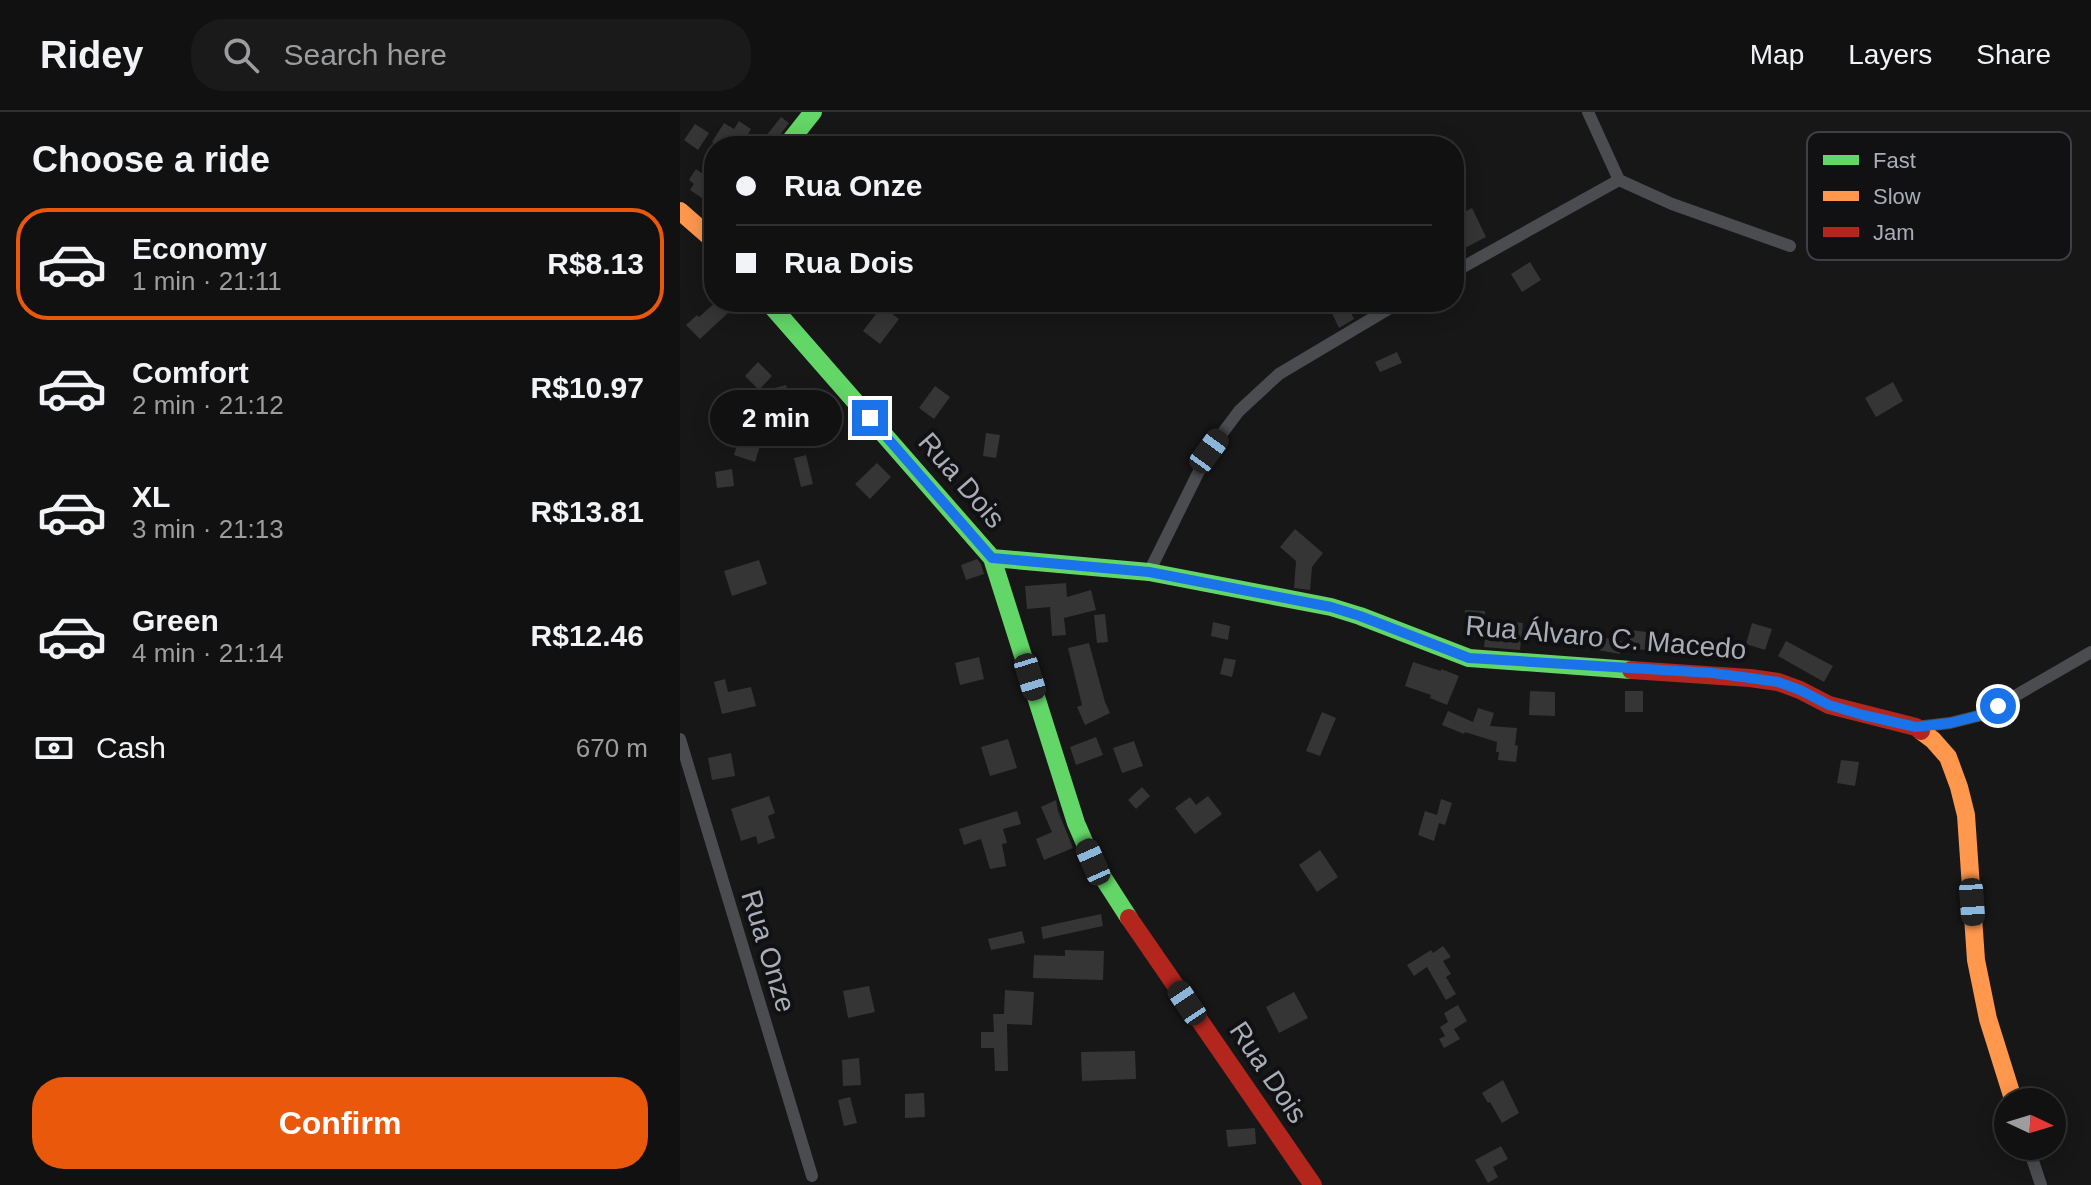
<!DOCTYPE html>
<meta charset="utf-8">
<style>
:root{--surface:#111;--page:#1a1a1a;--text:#f1f3f6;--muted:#9c9d9f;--line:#303131;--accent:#ea580c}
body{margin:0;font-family:Arial,sans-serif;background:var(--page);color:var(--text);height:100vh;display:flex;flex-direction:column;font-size:30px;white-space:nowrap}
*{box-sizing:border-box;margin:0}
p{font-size:26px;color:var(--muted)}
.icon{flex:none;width:44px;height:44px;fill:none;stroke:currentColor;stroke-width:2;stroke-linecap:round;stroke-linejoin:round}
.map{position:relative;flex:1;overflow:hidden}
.sheet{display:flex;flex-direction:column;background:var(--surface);width:680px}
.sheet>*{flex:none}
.hud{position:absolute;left:24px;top:24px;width:760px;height:176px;border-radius:32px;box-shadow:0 4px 20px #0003,0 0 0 2px var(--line);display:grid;align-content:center;height:176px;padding:0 32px;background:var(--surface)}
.needle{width:52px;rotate:94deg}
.controls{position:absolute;left:1314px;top:976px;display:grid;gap:16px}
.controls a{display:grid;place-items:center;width:72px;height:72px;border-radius:50%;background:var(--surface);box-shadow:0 4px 20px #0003,0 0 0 2px var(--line);font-size:40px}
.end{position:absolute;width:36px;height:36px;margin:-18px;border:10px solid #1a73e8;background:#fff;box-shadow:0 0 0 4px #fff}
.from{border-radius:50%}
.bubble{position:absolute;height:56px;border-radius:28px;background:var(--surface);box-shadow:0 4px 20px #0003,0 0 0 2px var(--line);font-size:26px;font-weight:700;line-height:56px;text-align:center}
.car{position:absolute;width:24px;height:48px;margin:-24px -12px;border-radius:10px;box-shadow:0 0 6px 2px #0007;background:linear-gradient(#222 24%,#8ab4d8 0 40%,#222 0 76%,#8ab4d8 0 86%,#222 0)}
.hud b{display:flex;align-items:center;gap:28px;height:76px;font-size:30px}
.hud b+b{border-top:2px solid var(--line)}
.hud i{width:20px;height:20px;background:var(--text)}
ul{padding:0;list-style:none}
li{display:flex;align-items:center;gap:24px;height:112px;margin:0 16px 12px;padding:0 16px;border:4px solid transparent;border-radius:32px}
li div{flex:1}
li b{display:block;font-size:30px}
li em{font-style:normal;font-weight:700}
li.on{border-color:var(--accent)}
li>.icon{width:72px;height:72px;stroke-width:1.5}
h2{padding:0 32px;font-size:36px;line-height:96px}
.pay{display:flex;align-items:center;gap:20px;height:88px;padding:0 32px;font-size:30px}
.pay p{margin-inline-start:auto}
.button{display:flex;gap:16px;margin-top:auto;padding:16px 32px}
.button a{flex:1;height:92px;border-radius:32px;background:var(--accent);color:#fff;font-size:32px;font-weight:700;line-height:92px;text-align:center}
header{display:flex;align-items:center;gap:48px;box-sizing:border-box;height:112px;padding:0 40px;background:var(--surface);border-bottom:2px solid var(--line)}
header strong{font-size:38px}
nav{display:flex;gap:44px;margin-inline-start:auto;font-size:28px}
.search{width:560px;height:72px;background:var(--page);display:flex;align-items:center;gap:20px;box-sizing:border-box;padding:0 28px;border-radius:32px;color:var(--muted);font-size:30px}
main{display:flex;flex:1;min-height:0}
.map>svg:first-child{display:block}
.building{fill:#353536}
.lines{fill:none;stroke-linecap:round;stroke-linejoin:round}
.street{stroke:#4b4c50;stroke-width:12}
.fast{stroke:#63d668;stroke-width:18}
.slow{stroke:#ff974d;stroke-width:18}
.jam{stroke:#b3261e;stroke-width:18}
.route{stroke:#1a73e8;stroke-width:10}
.labels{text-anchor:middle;stroke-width:8;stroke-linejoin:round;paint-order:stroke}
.street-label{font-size:28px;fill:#a8adb8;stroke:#111113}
.key{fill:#111113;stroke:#3e4045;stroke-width:2}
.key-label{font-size:22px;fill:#a8adb8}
</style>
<header>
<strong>Ridey</strong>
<div class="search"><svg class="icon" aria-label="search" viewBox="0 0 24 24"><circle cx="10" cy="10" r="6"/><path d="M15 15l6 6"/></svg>Search here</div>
<nav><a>Map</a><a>Layers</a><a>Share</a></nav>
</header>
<main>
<section class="sheet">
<h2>Choose a ride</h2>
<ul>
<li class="on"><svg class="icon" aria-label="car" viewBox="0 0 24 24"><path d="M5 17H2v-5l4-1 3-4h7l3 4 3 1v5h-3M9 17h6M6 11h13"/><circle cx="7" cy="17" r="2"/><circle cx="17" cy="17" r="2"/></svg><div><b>Economy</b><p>1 min · 21:11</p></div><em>R$8.13</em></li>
<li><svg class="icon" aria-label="car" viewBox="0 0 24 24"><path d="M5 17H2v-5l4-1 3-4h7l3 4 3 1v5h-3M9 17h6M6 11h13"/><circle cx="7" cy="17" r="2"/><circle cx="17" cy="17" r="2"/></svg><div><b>Comfort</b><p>2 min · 21:12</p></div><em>R$10.97</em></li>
<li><svg class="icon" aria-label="car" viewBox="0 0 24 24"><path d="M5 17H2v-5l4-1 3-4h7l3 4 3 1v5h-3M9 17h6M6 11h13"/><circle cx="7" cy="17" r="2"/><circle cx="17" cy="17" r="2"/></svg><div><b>XL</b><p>3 min · 21:13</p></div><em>R$13.81</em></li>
<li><svg class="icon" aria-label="car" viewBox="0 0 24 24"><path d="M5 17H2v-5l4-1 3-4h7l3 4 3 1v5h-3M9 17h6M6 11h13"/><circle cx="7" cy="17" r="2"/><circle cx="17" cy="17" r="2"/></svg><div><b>Green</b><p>4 min · 21:14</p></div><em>R$12.46</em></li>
</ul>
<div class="pay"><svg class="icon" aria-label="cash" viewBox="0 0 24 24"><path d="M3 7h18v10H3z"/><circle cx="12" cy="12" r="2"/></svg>Cash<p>670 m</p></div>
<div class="button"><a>Confirm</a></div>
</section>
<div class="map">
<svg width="1411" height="1073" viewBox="0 0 1411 1073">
<rect width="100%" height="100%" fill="#171717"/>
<path class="building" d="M101,5L109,11L97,27L94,34H87L82,29Z
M59,9L71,17L64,29L59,26L54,34H39L32,30L44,11L54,17Z
M15,12L29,21L18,38L4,28Z
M16,57L34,70V84H29L25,88L10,78L14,72L9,68Z
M792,96L806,125L785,136L774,113V105Z
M850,150L861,168L842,180L831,162Z
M36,190H40L49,200L20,227L6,213L17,203L19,205Z
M666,190L674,207L659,216L650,197Z
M202,194L219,207L200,232L183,219Z
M717,240L722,251L700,260L695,250Z
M78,250L92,264L79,278L65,264Z
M1213,270L1223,289L1196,305L1185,286Z
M106,273L120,333L109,336L95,276Z
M255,274L270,285L254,307L239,296Z
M63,312L85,318L75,350L54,343Z
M306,321L320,323L316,346L303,344Z
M126,343L133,372L121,375L114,346Z
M197,351L211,365L190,387L175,372Z
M52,357L54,374L37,376L35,360Z
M615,417L643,441L632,455L630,478L614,476L616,449L600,435Z
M297,447L301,452L304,462L286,468L281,453Z
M79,448L87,472L52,484L44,459Z
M386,471L387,485L411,478L416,498L384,506L386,523L372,524L370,495L347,497L345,474Z
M785,498L805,499V514L785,513Z
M425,502L428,530L417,531L414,503Z
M807,507L843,511L840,538L804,535Z
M533,510L550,514L548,528L531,524Z
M1072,511L1092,517L1085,538L1066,532Z
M870,514L892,518L890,530L868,527Z
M951,518L974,521L972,539L949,536Z
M915,524L942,529L940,542L912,537Z
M1106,529L1153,554L1144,570L1098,544Z
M409,531L425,590L430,601L405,613L397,595L402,593L388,536Z
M299,545L304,567L280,573L275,551Z
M544,546L556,548L552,565L540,562Z
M733,550L761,559V557L779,564L767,593L750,586L751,583L725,574Z
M45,567L48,580L71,575L76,594L42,602L34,570Z
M850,579L875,580V604L849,603Z
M945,579H963V600H945Z
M798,596L814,601L810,614L837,616L835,633L838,634L836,650L818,648L819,640H816L817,630L785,620L784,622L762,613L768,599L793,610Z
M642,600L656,606L640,644L626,639Z
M416,625L423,643L396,653L390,635Z
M328,627L337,656L310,664L301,635Z
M454,629L463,654L442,661L433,636Z
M51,641L55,664L32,668L28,646Z
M1161,648L1179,650L1175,674L1157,671Z
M462,675L470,684L456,697L448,688Z
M89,684L95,701L88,704L95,726L78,732L76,724L61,729L51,697Z
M528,684L542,702L515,722L495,696L510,685L516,693Z
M761,687L772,691L765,713L759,711L754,729L738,723L745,699L757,703Z
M376,688L378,699L393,736L364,748L356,727L372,720L361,695Z
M337,699L341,712L323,717L327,731L322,732L326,754L310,757L301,727L284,733L279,717Z
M640,738L658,765L637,780L619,753Z
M421,802L423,814L363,827L361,815Z
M342,819L345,831L311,838L308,827Z
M763,834L771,845L763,849L771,862L766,865L776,882L766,888L747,855L734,864L727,853L751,838L753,841Z
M385,838L424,839L423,868L353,866L354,843L385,844Z
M189,874L195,900L168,906L163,879Z
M325,878L354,880L352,913L327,912L328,959H315L314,936H301V920H314L313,902H324Z
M614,880L628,906L599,921L586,895Z
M778,893L787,909L774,917L780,927L764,936L759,927L765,924L760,915L768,910L764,901Z
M455,939L456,967L402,969L401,940Z
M179,946L181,973L163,974L162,948Z
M823,968L839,1001L822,1011L810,990L808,991L802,981Z
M244,981L245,1005L225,1006V982Z
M170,985L177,1011L164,1014L158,988Z
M575,1016L576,1032L548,1035L546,1018Z
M821,1034L828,1047L813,1055L818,1065L808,1071L795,1048Z"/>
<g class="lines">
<path class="street" d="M908,0L939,68L992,92L1110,134
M774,160L939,68
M469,460L529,339L559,299L599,262L720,190
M1236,615L1270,611L1302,603L1411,540
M0,627L132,1064
M1348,1034L1361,1073"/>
<path class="fast" d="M106,34L133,0
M88,190L312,446L396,711L413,750L449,806
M312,446L469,460L651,495L680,504L789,546L951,558"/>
<path class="slow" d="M0,99L32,127L34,125
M1241,619L1253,628L1268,645L1279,675L1286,703L1296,848L1308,907L1334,990"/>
<path class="jam" d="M951,558L1070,566L1098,570L1120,578L1149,593L1236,615L1241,619
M449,806L633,1073"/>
</g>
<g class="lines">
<path class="route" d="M190,306L312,446L469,460L651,495L680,504L789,546L1032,561L1070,566L1098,570L1120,578L1149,593L1183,603L1236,615L1270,611L1302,603L1318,594"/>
</g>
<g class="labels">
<g class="street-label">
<text transform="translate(282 368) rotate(49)" y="10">Rua Dois</text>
<text transform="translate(926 525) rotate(5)" y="10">Rua Álvaro C. Macedo</text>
<text transform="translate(89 839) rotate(73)" y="10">Rua Onze</text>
<text transform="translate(589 960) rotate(56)" y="10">Rua Dois</text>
</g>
</g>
<rect x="1127" y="20" width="264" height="128" rx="12" class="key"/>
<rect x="1143" y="43" width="36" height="10" fill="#63d668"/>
<rect x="1143" y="79" width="36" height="10" fill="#ff974d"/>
<rect x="1143" y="115" width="36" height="10" fill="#b3261e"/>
<g class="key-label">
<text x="1193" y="56">Fast</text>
<text x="1193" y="92">Slow</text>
<text x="1193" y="128">Jam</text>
</g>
</svg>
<div class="controls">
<a><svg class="needle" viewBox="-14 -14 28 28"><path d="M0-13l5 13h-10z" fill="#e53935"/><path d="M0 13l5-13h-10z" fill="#9c9d9f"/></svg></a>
</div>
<i class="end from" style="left:1318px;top:594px"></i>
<i class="end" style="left:190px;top:306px"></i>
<div class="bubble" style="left:30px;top:278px;width:132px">2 min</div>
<i class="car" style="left:529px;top:339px;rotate:36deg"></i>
<i class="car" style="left:350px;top:565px;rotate:163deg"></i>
<i class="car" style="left:413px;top:750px;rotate:336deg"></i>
<i class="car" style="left:1292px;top:790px;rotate:176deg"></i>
<i class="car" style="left:507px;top:891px;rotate:326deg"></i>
<div class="hud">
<b><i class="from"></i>Rua Onze</b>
<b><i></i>Rua Dois</b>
</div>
</div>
</main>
